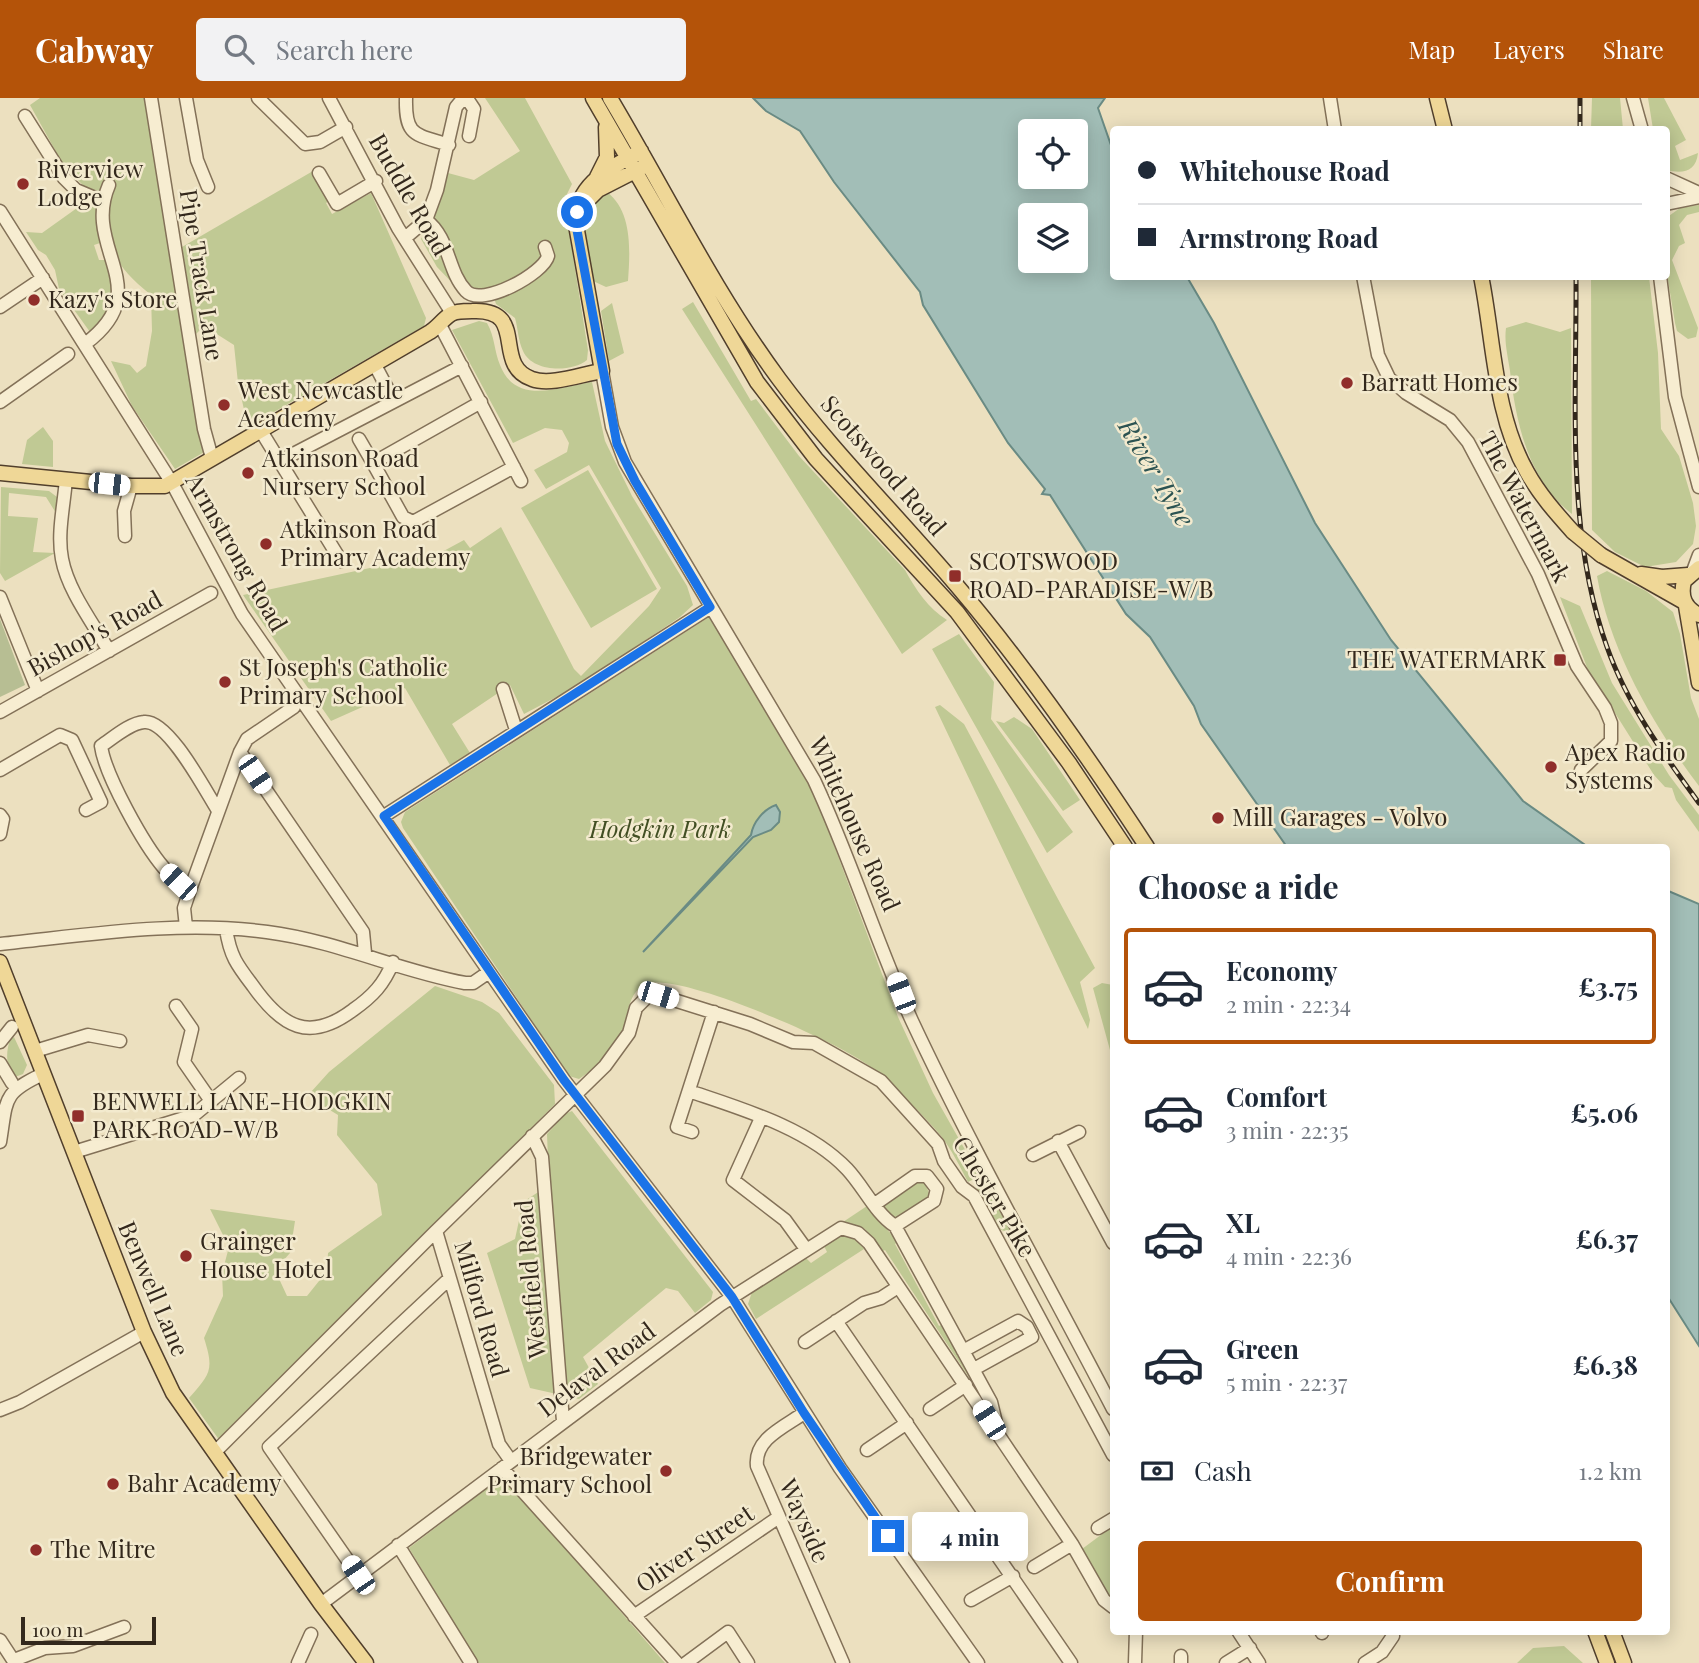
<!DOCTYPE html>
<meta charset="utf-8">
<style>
:root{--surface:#fff;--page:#f2f2f3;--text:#1f2937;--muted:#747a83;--line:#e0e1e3;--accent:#b45309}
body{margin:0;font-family:"Playfair Display",serif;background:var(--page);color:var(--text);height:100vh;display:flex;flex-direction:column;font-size:26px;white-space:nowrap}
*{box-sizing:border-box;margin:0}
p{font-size:23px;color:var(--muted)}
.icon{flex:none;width:38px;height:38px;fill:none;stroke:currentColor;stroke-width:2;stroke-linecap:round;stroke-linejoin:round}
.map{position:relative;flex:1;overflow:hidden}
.drawer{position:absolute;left:1110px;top:746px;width:560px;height:791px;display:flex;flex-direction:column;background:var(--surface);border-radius:7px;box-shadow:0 4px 18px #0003}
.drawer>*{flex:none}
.banner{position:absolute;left:1110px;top:28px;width:560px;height:154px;border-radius:7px;box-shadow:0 4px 18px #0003;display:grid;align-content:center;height:154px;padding:0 28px;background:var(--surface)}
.controls{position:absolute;left:1018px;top:21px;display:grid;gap:14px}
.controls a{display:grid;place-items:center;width:70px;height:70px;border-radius:7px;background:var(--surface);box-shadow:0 4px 18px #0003;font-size:35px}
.scale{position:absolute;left:21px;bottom:18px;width:135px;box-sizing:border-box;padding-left:7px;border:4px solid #33281c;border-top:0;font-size:19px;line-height:24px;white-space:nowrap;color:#33281c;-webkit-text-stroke:5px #f3eace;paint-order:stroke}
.end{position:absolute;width:32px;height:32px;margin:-16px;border:9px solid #1a73e8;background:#fff;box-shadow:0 0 0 4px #fff}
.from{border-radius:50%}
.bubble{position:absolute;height:49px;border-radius:7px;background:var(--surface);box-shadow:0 4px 18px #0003;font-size:23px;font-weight:700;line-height:49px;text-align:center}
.car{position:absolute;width:21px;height:42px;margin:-21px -10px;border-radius:9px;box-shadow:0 0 5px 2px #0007;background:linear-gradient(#fff 24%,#345 0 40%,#fff 0 76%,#345 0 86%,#fff 0)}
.banner b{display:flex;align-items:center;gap:24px;height:66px;font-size:26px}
.banner b+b{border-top:2px solid var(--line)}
.banner i{width:18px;height:18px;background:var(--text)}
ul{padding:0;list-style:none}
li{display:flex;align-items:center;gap:21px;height:116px;margin:0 14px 10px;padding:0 14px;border:4px solid transparent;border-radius:7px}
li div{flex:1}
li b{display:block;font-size:26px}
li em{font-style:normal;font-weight:700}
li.selected{border-color:var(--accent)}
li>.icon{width:63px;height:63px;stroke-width:1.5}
h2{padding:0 28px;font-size:32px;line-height:84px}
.pay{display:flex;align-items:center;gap:18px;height:77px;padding:0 28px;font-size:26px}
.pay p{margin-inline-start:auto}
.button{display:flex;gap:14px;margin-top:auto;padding:14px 28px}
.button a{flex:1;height:80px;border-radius:7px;background:var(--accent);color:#fff;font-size:28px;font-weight:700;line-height:80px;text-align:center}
header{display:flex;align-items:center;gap:42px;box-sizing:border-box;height:98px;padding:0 35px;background:var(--accent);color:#fff}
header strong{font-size:33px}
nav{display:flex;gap:38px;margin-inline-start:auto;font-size:24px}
.search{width:490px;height:63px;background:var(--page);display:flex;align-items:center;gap:18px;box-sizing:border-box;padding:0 24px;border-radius:7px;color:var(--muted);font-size:26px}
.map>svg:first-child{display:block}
.green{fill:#c0c994}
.cemetery{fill:#b7be93}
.water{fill:#a2beb7;stroke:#6a8b84;stroke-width:2;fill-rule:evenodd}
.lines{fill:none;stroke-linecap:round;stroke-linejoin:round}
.minor-casing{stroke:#837158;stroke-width:15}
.major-casing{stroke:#513f2c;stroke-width:17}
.minor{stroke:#f7edd1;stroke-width:12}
.major{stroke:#efd797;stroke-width:14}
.rail-casing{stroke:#33281c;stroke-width:5}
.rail{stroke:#f3eace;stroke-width:2.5;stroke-dasharray:8;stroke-linecap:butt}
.major-bridge-casing{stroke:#513f2c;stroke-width:17;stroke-linecap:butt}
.major-bridge{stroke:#efd797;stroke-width:14}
.route{stroke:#1a73e8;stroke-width:9}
.poi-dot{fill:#902e2a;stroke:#f3eace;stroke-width:2.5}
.labels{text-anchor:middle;stroke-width:5;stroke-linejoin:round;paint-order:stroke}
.poi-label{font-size:24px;fill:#33281c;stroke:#f3eace;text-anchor:start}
.street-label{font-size:24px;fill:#33281c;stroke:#f3eace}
.park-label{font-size:24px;font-style:italic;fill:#424f23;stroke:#f3eace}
.water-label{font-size:26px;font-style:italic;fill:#2c5352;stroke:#f3eace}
</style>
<header>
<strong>Cabway</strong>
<div class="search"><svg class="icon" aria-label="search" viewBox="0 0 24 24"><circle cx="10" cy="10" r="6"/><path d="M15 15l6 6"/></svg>Search here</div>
<nav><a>Map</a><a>Layers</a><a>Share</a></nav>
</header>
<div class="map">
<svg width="1699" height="1565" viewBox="0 0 1699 1565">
<rect width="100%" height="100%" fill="#ece0bf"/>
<path class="green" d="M40,0H147L206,353L175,371L132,308L111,263L130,267L137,275L146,268L152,233L151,197C105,160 105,141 112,84L104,82C96,103 98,123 100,145L94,147L99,162H105C114,196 118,208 90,234L59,191L55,172L46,157L38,152L26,134L42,135L84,105L85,89L65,70L30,7Z
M485,0H525L572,86L564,102L588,252L587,262C571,275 532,274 523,253C518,243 518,230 515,220L496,206L492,193L461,194L437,169L421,141L436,114L448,75L474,82L520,53Z
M1592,0H1620L1623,31H1591Z
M1648,0H1664L1686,42L1675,48L1680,62L1698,55C1696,74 1683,76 1666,72V32L1653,31Z
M313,73L330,102L326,105L332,116L371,95L426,220L424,228L248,329L238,285L234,247L204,228L196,236L182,149Z
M607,94C633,114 630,154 628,183L606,189L593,183L582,118Z
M1699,107V114L1687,117L1679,127L1685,145L1679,148L1672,162L1698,230L1696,239L1688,241L1677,233L1675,225L1666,170V120L1680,110Z
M1591,179H1649L1658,255L1661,331L1679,358L1693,405L1696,428L1693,446L1676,464L1645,469L1615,454L1592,432Z
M693,204L751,303L756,301L799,358L905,472C916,492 928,510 947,522L902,556L682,211Z
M612,205L624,255L609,263L601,213Z
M479,223L487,225C495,239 494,253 500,267C516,308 559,289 592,284L605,343L632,398L687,488L693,507L680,519L579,587L524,616L510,587L452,626L470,655L450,667L405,590L331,623L243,497L440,455L464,442L470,450L501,429L574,571L581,578L649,508L661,490L589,367L546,391L534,372L567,354L569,345L562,332L545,330L513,345L452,232Z
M1526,224L1560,234L1571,230L1572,416C1528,383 1516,324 1510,273C1508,258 1504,245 1506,230Z
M43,329L53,343V369L22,366L27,342Z
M588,372L657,491L591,530L521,410Z
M1,389L49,393L57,399L56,415L46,399L9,395L8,418L38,420L33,454L55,455L5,483L0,475Z
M1607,473L1646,493L1673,514L1680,536L1691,600L1699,621V688C1654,629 1610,553 1597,478Z
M1560,499L1580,508L1612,585L1669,677L1699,717V734L1676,702L1672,690L1665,689L1654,677L1588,572Z
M709,519L816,699L898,919L933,995L1012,1135L1001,1132L972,1082L968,1084C960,1069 952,1052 941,1038C922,1015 896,991 873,971C847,947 670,869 643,887C627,898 628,919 622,935C614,955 596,969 579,981L569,978L403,730L401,724L405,714Z
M959,536L994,584L991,621L1073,734L1047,755L932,551Z
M940,607L964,626L1095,870L1080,884L1090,922L1088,931L935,609Z
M1014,619L1032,631L1080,702L1063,713L996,623L1004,625Z
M1102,885L1113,887V963L1093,890Z
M435,888L482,904L499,915L554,987L555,1006L220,1343L189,1300C211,1275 214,1272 204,1240L223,1198L222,1175L229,1149L210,1111L295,1123L290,1155L275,1172L287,1198H307L327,1173L328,1155L382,1117L377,1086L337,1037L338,1017L320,1006L311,994L329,974Z
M14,939L27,967L23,976L15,979C5,967 6,955 10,941Z
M572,1013L713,1194L711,1202L695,1215L678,1193L666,1190L583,1259L598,1286L579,1301L530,1290L487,1155L515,1141L523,1104L549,1087L547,1036L565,1016Z
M918,1081H923L930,1097L893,1123L882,1111L884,1106Z
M867,1108L898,1144L895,1146L939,1228L943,1226L986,1305L885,1152L881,1154L865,1131L843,1124Z
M840,1137L859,1142L864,1151L756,1221L748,1206L752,1194L805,1159L811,1165L827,1154L823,1146Z
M495,1384L510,1386L665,1565H478L409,1450Z
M1113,1428V1504L1082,1451Z
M1564,1548L1583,1565H1517L1533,1550Z"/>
<path class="cemetery" d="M0,521L25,587L0,599Z"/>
<path class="water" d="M753,0H1105L1098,10L1113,53V178L1187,179L1214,225L1315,425L1391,542L1523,703L1588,749H1287L1201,626L1194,608L1150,539L1126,516L1050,397L1042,396L1045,391L1008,345L923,207L920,194L834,84L800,33L766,13ZM1031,33H1076V79H1031ZM1031,117H1076V163H1031Z
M776,707L780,714L779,724L771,732L753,739L643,854L751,737C753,724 764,711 776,707Z
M1666,792L1699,806V1248L1666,1196Z"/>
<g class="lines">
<defs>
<path id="minor" d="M151,0L204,331L212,360
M186,0L197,62L208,89
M258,0L305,46L320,44L346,29
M329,0L398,130L452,215
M406,0C405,39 415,36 449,47
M1330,0L1335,32
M1633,0L1642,32
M25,18L64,80L76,92L102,103
M319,75L337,106L376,83
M1666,80L1699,95
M1666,106L1699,99
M0,113L172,385L242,516L564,982L732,1199L840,1370L978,1565
M426,122C450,140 447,173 466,193C482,210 544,175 548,158L545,149
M405,140L426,122L437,92L456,9L461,3L468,2L474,11L469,38
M1363,178L1378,257L1389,280L1406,295L1450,322L1468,344L1538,476L1577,568L1605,610L1611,625V643L1581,672
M1660,178L1675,299L1699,389
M0,209L43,180
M440,227L521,383
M85,246C159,191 81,151 109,87
M375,267L394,303
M602,273L612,329L625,364L814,682C851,761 876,844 912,923C974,1055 1046,1182 1113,1311
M0,304L68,256
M481,304L373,365L403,419L413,424L514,369
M261,333L341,463
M359,341L373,365
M280,363L462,268
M66,381C64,407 57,436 62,461C68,493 93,525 109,553
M125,438L124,413L131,388
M1693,473L1699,457
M0,499L38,593
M503,591L516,632
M0,614L211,495
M240,654L363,834L365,855
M0,672L60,637L72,642L101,704L86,712
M0,717L3,721L0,736
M384,718L711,509
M191,789C180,785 171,779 164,770C144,747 105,677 101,648C113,640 130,625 144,624C168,621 205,692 217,711
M186,829L184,810L191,789L240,654L247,641L294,609
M226,831C230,858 237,867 253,888C282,929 309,945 353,912C373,898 384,886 393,864
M0,846C88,837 179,822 267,834C337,843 399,873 465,885H473L489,874
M176,908L192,931L184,964L211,1003
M0,944L12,929
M35,953L88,937L120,943
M0,965L12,985
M689,993C742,1011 808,1030 847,1071C864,1089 875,1115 895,1128L934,1103L937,1091L927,1078H915L875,1106
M761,1020L733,1082L785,1122L806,1151
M692,1034L677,1029L714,914
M532,1038L542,1059L563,1323
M1058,1043L1113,1145
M0,1044C7,1001 2,995 43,976
M74,1054L194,1017L239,980
M1033,1057L1079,1034
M895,1128L991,1304L997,1329
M836,1223L1071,1565
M805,1244L864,1205L881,1200L898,1189
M963,1253L1018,1223L1027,1229L1032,1239L974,1271
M930,1311L966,1287
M0,1312L20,1304L144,1234
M804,1315C784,1329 754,1341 757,1368L843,1565
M867,1352L907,1325
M216,1353L436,1133
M511,1363L499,1346L436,1133L605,968L629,935L636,910L648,898L658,897L750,926L793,944L814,945L881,983L938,1046L944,1063L962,1089L974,1098L1113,1357
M502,1370L677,1565
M1098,1430L1113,1421
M398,1447L471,1565
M1034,1469L1072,1446
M358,1477L269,1349L450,1180
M971,1502L1013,1478
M321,1506L720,1207L841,1130L858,1135L869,1145L1072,1446L1104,1502L1113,1509
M634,1518L779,1419
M1238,1533L1259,1565
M1321,1533L1322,1535
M0,1542L15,1565
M14,1562L45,1550L73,1548L124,1529
M298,1565L311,1536
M686,1565L728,1534L748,1565
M1135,1565L1136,1533
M1181,1565V1558
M1226,1565L1250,1550
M1365,1565L1382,1554L1393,1538L1392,1533"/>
<path id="major" d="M593,0L757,284L816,361L957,514L1069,665L1125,749
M610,0C666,94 714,193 779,281C833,354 899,419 958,489C1027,570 1089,660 1147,749
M1437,0L1445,32
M597,79L607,59L606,29
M582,108L598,92L641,70
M1481,178C1494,242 1494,316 1527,374C1539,396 1556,415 1573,434
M0,375L131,388H165L430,234C438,229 443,221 451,216C456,213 465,213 472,213C530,210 491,267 532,281C551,288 582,276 602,273L576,127C574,86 610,70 641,53
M1601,457L1684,504
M1699,470L1684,483C1680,499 1685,510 1699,517
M1641,476L1662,479L1688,477
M1686,508L1699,585
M0,864L144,1234L173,1295L321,1506L366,1565
M1595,1533L1607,1565
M1612,1533L1624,1565"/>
</defs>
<use href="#minor" class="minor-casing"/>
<use href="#major" class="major-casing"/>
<use href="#minor" class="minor"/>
<use href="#major" class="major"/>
<defs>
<path id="rail" d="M1580,32V0
M1576,178C1577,301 1565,432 1607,549C1627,606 1664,657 1699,705"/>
</defs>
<use href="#rail" class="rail-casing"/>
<use href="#rail" class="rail"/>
<defs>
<path id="major-bridge" d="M1573,434L1601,457"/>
</defs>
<use href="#major-bridge" class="major-bridge-casing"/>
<use href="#major-bridge" class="major-bridge"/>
</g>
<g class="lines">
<path class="route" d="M577,114L576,127L617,346L635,383L710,509L384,718L564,982L732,1199L804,1315L888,1438"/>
</g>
<g class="poi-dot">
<circle cx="23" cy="86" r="7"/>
<circle cx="34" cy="202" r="7"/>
<circle cx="1347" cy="285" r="7"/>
<circle cx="224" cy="307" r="7"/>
<circle cx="248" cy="375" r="7"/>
<circle cx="266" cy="446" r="7"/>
<rect x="948" y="471" width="14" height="14" rx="3.5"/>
<rect x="1553" y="555" width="14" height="14" rx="3.5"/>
<circle cx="225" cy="584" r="7"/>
<circle cx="1551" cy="669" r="7"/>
<circle cx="1218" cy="720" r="7"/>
<rect x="71" y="1011" width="14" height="14" rx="3.5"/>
<circle cx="186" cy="1158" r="7"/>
<circle cx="666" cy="1373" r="7"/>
<circle cx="113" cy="1386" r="7"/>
<circle cx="36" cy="1452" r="7"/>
</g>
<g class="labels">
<g class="poi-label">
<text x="37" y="80">Riverview<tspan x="37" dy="28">Lodge</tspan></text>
<text x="48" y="210">Kazy's Store</text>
<text x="1361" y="293">Barratt Homes</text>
<text x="238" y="301">West Newcastle<tspan x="238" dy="28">Academy</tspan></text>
<text x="262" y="369">Atkinson Road<tspan x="262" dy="28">Nursery School</tspan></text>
<text x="280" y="440">Atkinson Road<tspan x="280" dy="28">Primary Academy</tspan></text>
<text x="969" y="472">SCOTSWOOD<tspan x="969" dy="28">ROAD-PARADISE-W/B</tspan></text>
<text x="1546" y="570" text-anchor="end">THE WATERMARK</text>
<text x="239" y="578">St Joseph's Catholic<tspan x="239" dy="28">Primary School</tspan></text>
<text x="1565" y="663">Apex Radio<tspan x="1565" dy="28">Systems</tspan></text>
<text x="1232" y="728">Mill Garages - Volvo</text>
<text x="92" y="1012">BENWELL LANE-HODGKIN<tspan x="92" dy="28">PARK ROAD-W/B</tspan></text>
<text x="200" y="1152">Grainger<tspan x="200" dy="28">House Hotel</tspan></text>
<text x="652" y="1367" text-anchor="end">Bridgewater<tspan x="652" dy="28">Primary School</tspan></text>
<text x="127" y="1394">Bahr Academy</text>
<text x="50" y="1460">The Mitre</text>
</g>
<g class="street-label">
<text transform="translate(409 97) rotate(60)" y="8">Buddle Road</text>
<text transform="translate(201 177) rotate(81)" y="8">Pipe Track Lane</text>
<text transform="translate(883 368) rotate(49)" y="8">Scotswood Road</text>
<text transform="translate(1524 409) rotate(62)" y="8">The Watermark</text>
<text transform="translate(236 455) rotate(60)" y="8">Armstrong Road</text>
<text transform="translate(95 536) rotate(-29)" y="8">Bishop's Road</text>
<text transform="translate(854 726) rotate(66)" y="8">Whitehouse Road</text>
<text transform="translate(994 1099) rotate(59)" y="8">Chester Pike</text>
<text transform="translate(531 1181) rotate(-95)" y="8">Westfield Road</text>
<text transform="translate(153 1191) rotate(67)" y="8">Benwell Lane</text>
<text transform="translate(481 1211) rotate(74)" y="8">Milford Road</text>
<text transform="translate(597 1272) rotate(-37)" y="8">Delaval Road</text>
<text transform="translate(804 1423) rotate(66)" y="8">Wayside</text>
<text transform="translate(695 1451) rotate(-34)" y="8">Oliver Street</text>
</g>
<g class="park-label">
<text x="660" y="740">Hodgkin Park</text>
</g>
<g class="water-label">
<text transform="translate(1156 375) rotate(59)" y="9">River Tyne</text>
</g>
</g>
</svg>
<div class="controls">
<a><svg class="icon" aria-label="locate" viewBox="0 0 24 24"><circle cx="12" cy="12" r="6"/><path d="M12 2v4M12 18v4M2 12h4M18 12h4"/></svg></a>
<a><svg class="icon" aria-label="layers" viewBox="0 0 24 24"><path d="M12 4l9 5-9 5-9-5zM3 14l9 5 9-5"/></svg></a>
</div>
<div class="scale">100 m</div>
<i class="end from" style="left:577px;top:114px"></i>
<i class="end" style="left:888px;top:1438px"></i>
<div class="bubble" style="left:912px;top:1414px;width:116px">4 min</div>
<i class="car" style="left:109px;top:386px;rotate:96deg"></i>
<i class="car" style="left:255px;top:676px;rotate:146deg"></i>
<i class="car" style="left:178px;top:784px;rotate:314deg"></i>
<i class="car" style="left:901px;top:895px;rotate:339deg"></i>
<i class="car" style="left:658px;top:897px;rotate:107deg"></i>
<i class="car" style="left:989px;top:1322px;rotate:327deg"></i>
<i class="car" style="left:358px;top:1477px;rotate:326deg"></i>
<div class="banner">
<b><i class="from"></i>Whitehouse Road</b>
<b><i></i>Armstrong Road</b>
</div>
<section class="drawer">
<h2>Choose a ride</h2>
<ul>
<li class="selected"><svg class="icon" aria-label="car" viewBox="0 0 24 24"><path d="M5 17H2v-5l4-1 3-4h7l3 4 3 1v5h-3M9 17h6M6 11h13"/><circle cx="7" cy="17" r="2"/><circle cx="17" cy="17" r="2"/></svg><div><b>Economy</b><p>2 min · 22:34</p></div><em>£3.75</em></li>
<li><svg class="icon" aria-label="car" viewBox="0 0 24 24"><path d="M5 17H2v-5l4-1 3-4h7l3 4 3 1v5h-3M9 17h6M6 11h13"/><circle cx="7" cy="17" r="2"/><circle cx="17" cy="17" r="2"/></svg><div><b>Comfort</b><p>3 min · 22:35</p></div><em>£5.06</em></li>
<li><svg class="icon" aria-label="car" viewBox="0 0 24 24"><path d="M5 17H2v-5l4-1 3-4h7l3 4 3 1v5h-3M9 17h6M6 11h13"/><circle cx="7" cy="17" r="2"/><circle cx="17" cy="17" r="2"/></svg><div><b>XL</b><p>4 min · 22:36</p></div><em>£6.37</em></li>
<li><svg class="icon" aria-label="car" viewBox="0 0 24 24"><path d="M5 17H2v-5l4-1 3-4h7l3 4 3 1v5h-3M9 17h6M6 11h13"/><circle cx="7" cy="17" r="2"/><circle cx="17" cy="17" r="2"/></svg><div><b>Green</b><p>5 min · 22:37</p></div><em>£6.38</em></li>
</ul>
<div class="pay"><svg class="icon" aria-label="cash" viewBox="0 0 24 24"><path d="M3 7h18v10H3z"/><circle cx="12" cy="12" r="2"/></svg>Cash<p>1.2 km</p></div>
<div class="button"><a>Confirm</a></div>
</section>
</div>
